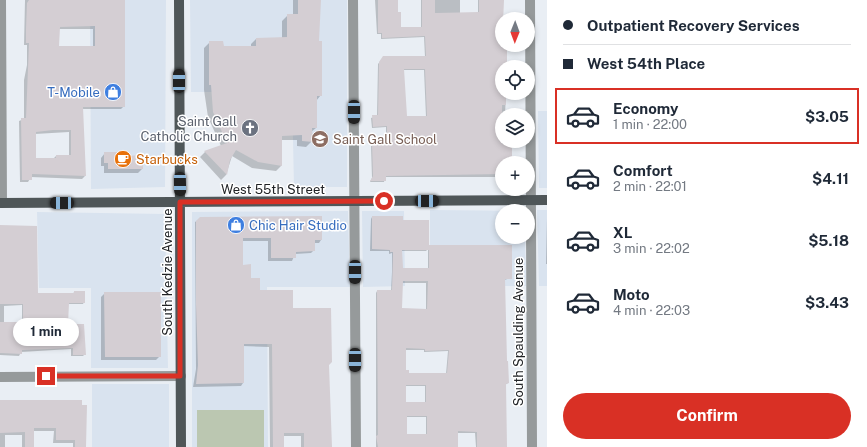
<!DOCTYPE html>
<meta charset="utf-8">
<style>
:root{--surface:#fff;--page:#f2f2f3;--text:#1f2937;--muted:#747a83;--line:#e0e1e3;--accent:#d93025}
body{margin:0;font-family:"Public Sans",sans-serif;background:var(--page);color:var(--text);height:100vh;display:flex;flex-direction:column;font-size:15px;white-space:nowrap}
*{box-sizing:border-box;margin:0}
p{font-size:13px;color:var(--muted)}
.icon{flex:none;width:22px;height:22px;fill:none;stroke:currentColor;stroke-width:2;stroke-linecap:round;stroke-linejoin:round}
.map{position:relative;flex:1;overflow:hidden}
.sheet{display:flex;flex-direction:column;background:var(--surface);width:320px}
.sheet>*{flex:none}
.guide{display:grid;align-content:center;height:88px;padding:0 16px;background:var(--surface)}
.needle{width:26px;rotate:181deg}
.buttons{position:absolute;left:495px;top:12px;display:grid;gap:8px}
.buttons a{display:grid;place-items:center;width:40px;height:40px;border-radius:50%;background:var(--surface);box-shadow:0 2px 6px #0003;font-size:20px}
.end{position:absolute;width:18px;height:18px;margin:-9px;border:5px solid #d93025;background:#fff;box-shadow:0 0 0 2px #fff}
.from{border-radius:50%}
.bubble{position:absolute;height:28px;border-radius:14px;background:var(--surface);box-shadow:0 2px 6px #0003;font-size:13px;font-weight:700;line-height:28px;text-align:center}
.car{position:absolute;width:12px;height:24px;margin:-12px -6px;border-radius:5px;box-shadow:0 0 3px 1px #0007;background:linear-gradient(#222 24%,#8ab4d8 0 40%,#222 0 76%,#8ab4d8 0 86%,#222 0)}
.guide b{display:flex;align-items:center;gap:14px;height:38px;font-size:15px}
.guide b+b{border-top:1px solid var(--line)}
.guide i{width:10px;height:10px;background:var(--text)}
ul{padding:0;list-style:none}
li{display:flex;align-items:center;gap:12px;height:56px;margin:0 8px 6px;padding:0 8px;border:2px solid transparent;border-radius:0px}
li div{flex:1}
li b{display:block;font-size:15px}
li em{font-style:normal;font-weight:700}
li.active{border-color:var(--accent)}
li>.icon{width:36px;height:36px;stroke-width:1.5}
.button{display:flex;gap:8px;margin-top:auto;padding:8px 16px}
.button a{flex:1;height:46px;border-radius:24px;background:var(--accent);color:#fff;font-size:16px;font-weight:700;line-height:46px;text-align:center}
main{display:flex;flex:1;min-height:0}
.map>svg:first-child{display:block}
.built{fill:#d9e3ef}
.green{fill:#bbc7b1}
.shadow{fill:#0003;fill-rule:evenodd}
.building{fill:#d4ced3;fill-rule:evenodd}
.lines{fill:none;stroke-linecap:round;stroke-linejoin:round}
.minor{stroke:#969a9b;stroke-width:10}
.major{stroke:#4f5658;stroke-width:10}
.route{stroke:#d93025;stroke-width:5}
.labels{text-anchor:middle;stroke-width:3;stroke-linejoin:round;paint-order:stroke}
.shop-label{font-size:13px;fill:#366cbe;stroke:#fff;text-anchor:end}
.worship-label{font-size:13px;fill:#5b616d;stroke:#fff;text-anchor:end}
.education-label{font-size:13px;fill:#785e54;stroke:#fff;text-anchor:start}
.food-label{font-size:13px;fill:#c56008;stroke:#fff;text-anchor:start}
.street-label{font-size:13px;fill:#212326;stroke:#fff}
</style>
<main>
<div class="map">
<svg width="547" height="447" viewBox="0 0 547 447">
<rect width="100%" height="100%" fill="#e9eef4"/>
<path class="built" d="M90,0H166L165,187L91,189Z
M190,0H347V187H294L292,92H191Z
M538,111H547V188H539Z
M430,210L525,211H502V237H525L526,286H430Z
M537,210H547V286H539Z
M348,211L350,287H267L268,447H192V212Z
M362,211H404L405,286L363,287Z
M37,212L165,214L168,368H91V288H39Z
M92,384H169V447H92Z"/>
<path class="green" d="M197,410H264V447H197Z"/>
<path class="shadow" d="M25,0H124V106L121,109H82L85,176L82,179L31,177L28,182H20L19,121L24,119V80L27,65V45H24ZM59,29H93V47H58ZM69,132V156H56L54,158L35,159V134Z
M293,0H320L318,42L321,95L316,101V128L311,132L312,141L306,147L297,146V140H281V166L276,171L252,168L232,156L226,175L221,180L200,157L205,152L221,146L208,117L204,90V48L210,42L223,47H251V44L256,39L282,38V21L288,15H293Z
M375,0H397V13L400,28H421V0H460V14L478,13V0H503L502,45H506L507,67H502V93H506L505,115H502V141H505L511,163H502V177H385L384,182H370L372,178L371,146L386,145V127L372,128L371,118L377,116L378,64L382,59L425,57L424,37L381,39V34H377ZM403,70H424L426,117H406Z
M105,153L125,157L142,169L138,173H104V166H101V158Z
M372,217L402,221L428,248L511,278L504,280L506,362L508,383L505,385V447H476L475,433H457V447H376V293L377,291H391L392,272V253L389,254V251H370L371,219ZM428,249V269H402L401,251H426ZM402,283H426V310L401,309ZM405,350H424V352L448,351L446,374H408L405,371ZM405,386H425V403H405ZM406,417H426V435H406Z
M547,218V264H546Z
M198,220L321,240L319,243H314V250L311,253L295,254L292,261H268V241H242V266L259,291L292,309L328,365L331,447H301V436H283L284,447H270L269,347L243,346V383L241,386L193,387L196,369L195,222Z
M0,226L37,294H73L74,292L84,302L83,304H68L67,325L84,355L83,356H71V349L21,352L19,356L0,355ZM22,305V323H4V306Z
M105,293L160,356L156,360H101V297Z
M0,401H81L86,447H73V443H53L54,431H33L34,447H22V435H5V447H0Z"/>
<path class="building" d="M29,0H125V107H83L86,176L32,174V180H22L21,118H26L29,43H26V29L27,3ZM95,26V46H59L60,27ZM53,130H71V155H56V158H36V132Z
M298,0H321L319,41H322V96H317V128H312L313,142L302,141V135L282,136V166L258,162L236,150L230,160L227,175L204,151L227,143L213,112L211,85H209V41H223L224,46H256V38L287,37V14H298Z
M378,0H398V12H401V27H422V0H435V13H437L479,12V0H504L502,45H507V67H502V93H506V105H502V144H507V146H512V163H502V174L386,176V181H370L373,176L372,144H387V126L373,127L372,115H378L379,62L383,56H426L425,36L382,38V33H378ZM404,69H425L427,116H407Z
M104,152H126V156L143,155V169H108V163H104Z
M322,216V240H315V251L296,252V258H271V238H243V265L251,264V278H260V290H293V308H331L332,362L329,365L332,447H304V433H284V447H273L272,344H244V383L196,384L198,365L196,304V221L200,217Z
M372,216H403V220H429V250H402L403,268H429V245H512V279H505L507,361H508L509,383L506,384L507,447H477V432L458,431V447H378L376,436L378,435L377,290H392L393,252H390V250L372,249ZM403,281H428L427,309L402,308ZM406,348L425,349V351L449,350L447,373H409V370H406ZM406,385H426V402H406ZM407,416H427V434H407Z
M0,225L37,226L38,293H74V291H85V303H69L68,324H84L86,355H73V348L22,350V354L0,353V322H23V304H0Z
M104,292H161V357H105Z
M0,400H82V405H87L86,447H75V440H56V428H34V447H25V432L0,433Z"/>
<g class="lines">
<path class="minor" d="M1,0L2,203
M353,0L356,447
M530,0L532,447
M0,377L181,376"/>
<path class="major" d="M179,0L181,447
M0,203L547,200"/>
</g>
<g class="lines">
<path class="route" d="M46,376H180V202L384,201"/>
</g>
<defs>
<symbol id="shop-disc" viewBox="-11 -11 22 22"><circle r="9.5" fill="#3f7fe0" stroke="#fff"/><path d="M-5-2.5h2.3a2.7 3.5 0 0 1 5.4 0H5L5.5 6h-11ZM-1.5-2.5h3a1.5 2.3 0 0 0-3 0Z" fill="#fff"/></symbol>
<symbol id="church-disc" viewBox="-11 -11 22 22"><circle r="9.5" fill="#6b7280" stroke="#fff"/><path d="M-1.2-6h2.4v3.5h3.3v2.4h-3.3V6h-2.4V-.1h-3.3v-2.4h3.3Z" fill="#fff"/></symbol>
<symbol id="school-disc" viewBox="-11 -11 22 22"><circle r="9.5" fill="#8d6e63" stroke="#fff"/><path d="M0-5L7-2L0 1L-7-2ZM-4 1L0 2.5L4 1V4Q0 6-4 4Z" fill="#fff"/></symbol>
<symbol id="cafe-disc" viewBox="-11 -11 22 22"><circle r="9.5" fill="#e8710a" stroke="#fff"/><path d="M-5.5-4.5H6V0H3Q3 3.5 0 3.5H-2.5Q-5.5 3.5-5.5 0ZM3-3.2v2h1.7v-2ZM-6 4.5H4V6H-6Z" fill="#fff"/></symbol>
</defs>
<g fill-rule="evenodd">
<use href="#shop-disc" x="103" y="82" width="20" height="20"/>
<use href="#church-disc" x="240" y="118" width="20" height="20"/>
<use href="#school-disc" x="310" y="129" width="20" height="20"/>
<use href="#cafe-disc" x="113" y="149" width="20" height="20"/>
<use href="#shop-disc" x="226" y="215" width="20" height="20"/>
</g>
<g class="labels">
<g class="shop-label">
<text x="100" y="97">T-Mobile</text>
<text x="249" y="230" text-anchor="start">Chic Hair Studio</text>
</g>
<g class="worship-label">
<text x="237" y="126">Saint Gall<tspan x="237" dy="15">Catholic Church</tspan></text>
</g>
<g class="education-label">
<text x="333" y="144">Saint Gall School</text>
</g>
<g class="food-label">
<text x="136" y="164">Starbucks</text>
</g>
<g class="street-label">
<text x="273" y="194">West 55th Street</text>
<text transform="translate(167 272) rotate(-90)" y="5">South Kedzie Avenue</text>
<text transform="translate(518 332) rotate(-90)" y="5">South Spaulding Avenue</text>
</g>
</g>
</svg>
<div class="buttons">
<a><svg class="needle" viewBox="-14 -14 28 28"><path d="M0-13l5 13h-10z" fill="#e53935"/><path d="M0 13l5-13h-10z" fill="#747a83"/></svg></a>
<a><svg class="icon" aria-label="locate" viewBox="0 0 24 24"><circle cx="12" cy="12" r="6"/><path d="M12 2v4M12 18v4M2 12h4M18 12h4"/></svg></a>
<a><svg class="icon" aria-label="layers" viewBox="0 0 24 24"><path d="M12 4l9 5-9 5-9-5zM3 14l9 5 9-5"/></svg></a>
<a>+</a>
<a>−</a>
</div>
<i class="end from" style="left:384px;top:201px"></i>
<i class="end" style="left:46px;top:376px"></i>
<div class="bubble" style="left:13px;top:318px;width:66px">1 min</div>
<i class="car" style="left:179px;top:81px;rotate:0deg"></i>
<i class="car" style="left:354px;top:112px;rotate:180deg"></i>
<i class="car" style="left:180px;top:184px;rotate:179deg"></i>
<i class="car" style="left:427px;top:201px;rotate:90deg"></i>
<i class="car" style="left:62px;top:203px;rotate:270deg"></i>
<i class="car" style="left:355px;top:272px;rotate:180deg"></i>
<i class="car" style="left:355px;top:360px;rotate:180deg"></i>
</div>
<section class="sheet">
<div class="guide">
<b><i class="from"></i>Outpatient Recovery Services</b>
<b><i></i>West 54th Place</b>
</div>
<ul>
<li class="active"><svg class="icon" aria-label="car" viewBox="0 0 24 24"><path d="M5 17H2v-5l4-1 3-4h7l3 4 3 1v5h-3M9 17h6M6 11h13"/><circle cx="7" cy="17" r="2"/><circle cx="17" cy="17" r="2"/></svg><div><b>Economy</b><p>1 min · 22:00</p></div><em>$3.05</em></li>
<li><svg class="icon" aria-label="car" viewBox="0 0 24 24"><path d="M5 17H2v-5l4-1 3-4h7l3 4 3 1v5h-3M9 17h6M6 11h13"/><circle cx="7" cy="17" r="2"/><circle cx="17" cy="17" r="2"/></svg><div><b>Comfort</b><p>2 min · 22:01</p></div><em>$4.11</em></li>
<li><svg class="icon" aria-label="car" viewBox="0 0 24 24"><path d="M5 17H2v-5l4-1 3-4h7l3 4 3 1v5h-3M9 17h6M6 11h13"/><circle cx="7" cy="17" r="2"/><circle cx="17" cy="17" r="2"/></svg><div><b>XL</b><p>3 min · 22:02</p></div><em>$5.18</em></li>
<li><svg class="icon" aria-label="car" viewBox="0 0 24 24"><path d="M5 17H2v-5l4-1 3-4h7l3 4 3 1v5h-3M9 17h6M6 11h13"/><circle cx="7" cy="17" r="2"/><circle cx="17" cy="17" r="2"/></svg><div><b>Moto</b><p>4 min · 22:03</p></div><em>$3.43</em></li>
</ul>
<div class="button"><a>Confirm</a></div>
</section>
</main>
